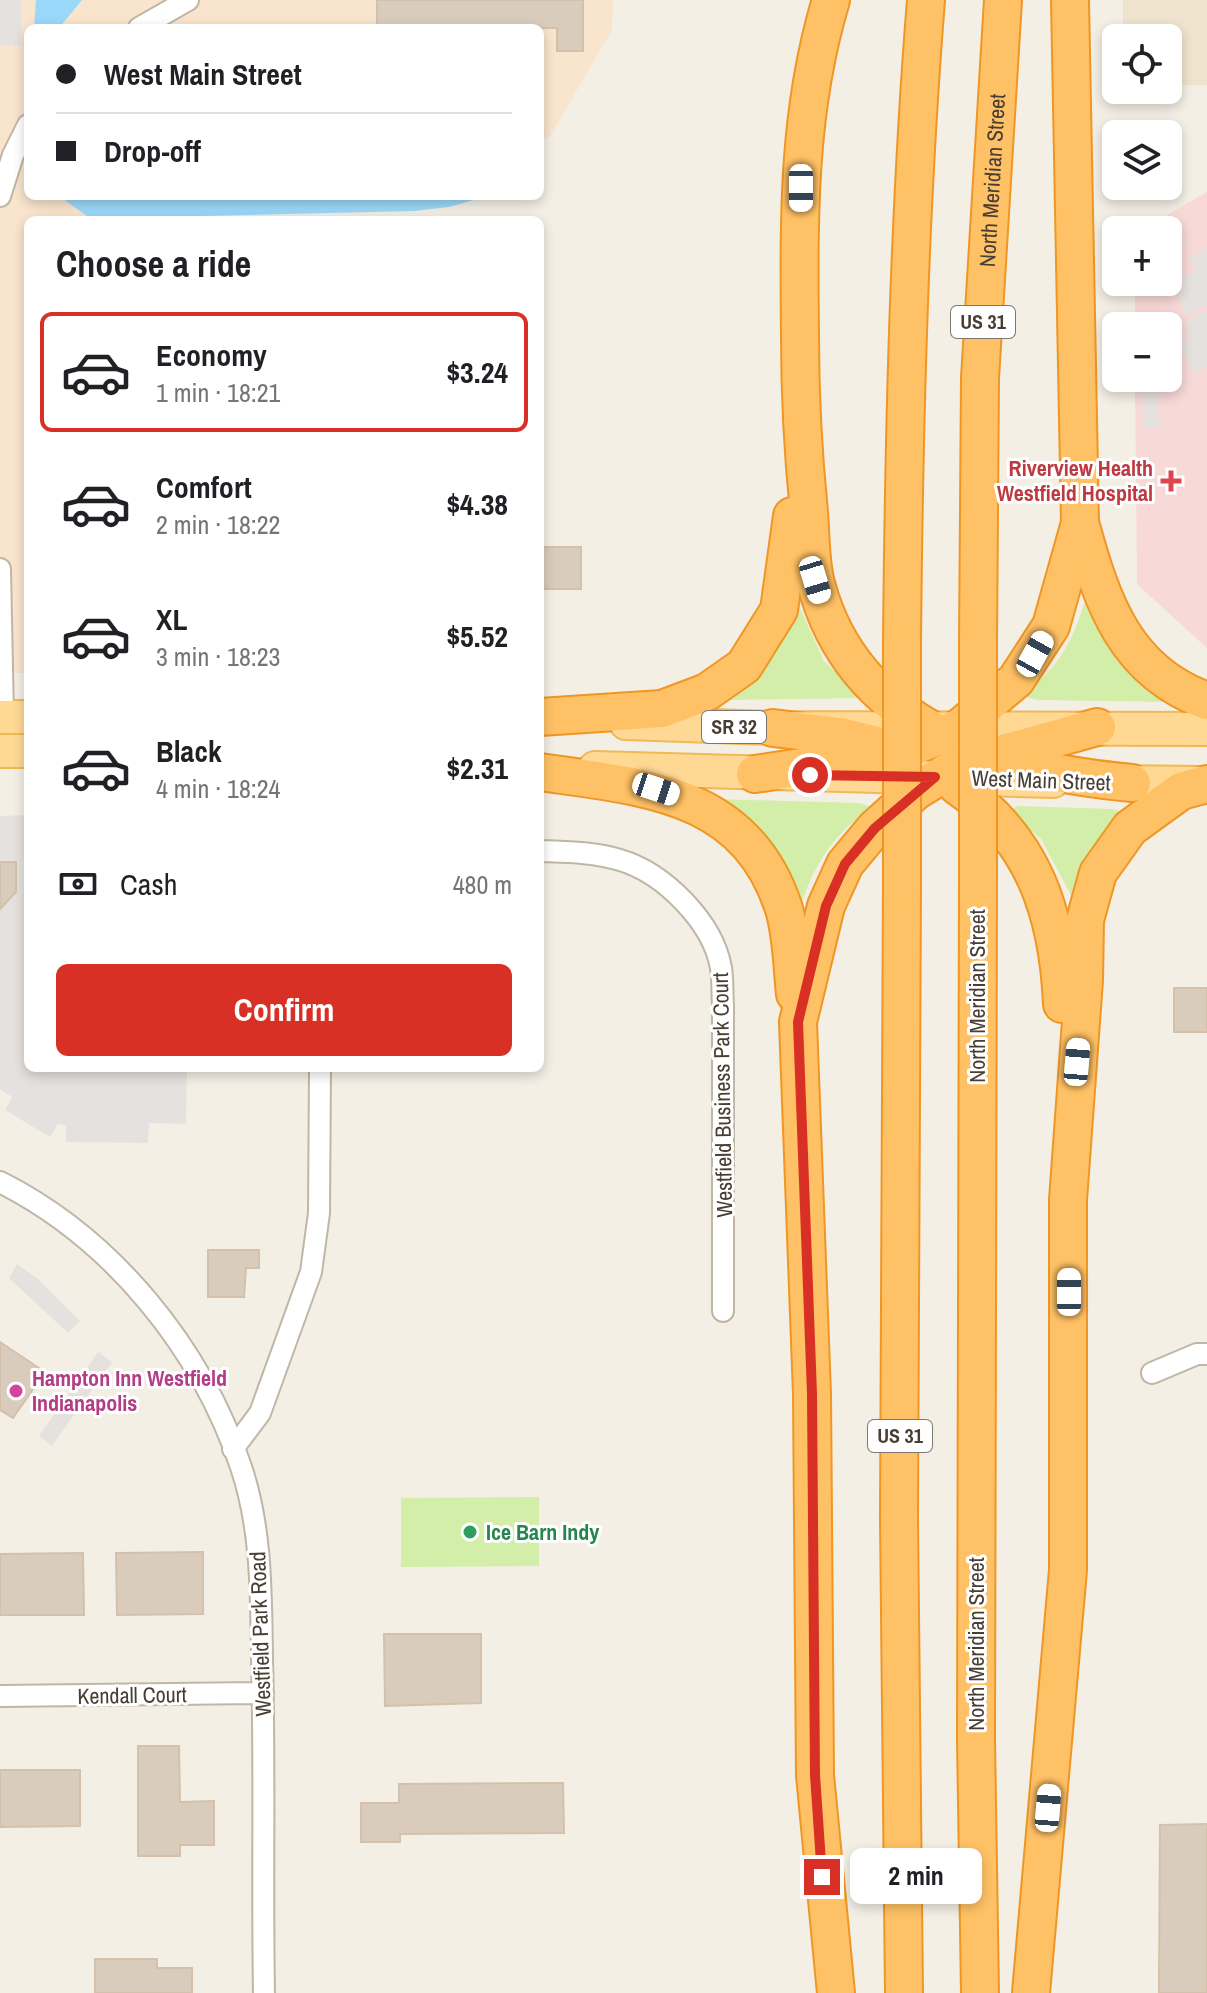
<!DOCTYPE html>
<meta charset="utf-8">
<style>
:root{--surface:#fff;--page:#f2f2f2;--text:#202124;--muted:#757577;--line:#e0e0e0;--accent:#d93025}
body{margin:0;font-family:"Archivo Narrow",sans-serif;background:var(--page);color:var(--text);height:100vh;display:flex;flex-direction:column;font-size:30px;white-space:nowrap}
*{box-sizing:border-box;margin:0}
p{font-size:26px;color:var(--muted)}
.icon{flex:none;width:44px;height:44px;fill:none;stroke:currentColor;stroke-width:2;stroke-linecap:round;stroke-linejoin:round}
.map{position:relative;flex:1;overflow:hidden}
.drawer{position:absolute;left:24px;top:216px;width:520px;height:856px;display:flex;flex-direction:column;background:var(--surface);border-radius:12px;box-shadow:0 4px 12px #0003}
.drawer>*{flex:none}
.top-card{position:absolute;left:24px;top:24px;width:520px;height:176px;border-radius:12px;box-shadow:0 4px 12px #0003;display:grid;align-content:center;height:176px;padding:0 32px;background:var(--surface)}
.tools{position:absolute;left:1102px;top:24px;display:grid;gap:16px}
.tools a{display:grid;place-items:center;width:80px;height:80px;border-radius:12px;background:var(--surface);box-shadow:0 4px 12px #0003;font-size:40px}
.end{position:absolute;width:36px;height:36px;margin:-18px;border:10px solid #d93025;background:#fff;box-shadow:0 0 0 4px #fff}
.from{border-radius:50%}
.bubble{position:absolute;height:56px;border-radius:12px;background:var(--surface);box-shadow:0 4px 12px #0003;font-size:26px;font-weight:700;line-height:56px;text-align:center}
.car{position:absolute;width:24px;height:48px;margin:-24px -12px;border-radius:10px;box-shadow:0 0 6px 2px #0007;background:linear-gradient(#fff 24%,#345 0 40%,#fff 0 76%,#345 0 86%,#fff 0)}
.top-card b{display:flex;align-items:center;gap:28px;height:76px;font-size:30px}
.top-card b+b{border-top:2px solid var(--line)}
.top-card i{width:20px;height:20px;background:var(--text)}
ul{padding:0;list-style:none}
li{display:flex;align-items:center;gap:24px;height:120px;margin:0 16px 12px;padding:0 16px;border:4px solid transparent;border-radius:12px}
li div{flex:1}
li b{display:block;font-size:30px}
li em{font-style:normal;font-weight:700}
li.current{border-color:var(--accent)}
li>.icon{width:72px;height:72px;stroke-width:1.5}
h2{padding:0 32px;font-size:36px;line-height:96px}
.pay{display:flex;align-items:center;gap:20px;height:88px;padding:0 32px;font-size:30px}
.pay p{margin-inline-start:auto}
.primary-button{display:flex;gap:16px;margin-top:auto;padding:16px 32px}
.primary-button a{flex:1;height:92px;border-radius:12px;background:var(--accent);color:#fff;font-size:32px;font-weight:700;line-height:92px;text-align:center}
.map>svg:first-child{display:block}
.commercial{fill:#f9e4cd}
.education{fill:#efe3cd}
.medical{fill:#f7d9d7}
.green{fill:#d3eea9}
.parking{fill:#e5e1de}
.water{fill:#9ad8f9}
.building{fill:#daccbc;stroke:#d3c1ab;stroke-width:2}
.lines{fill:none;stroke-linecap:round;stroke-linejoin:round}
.minor-casing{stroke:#c1b6a6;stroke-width:24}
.primary-casing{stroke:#f1b856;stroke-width:36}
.motorway-casing{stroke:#ef9624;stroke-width:40}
.minor{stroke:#fff;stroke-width:20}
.primary{stroke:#ffd993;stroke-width:32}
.motorway{stroke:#ffc165;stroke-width:36}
.motorway-bridge-casing{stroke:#ef9624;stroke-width:40;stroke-linecap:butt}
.motorway-bridge{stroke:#ffc165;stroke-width:36}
.route{stroke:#d93025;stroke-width:10}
.health-dot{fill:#e0444e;stroke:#fff;stroke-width:3}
.hotel-dot{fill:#d1479c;stroke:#fff;stroke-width:3}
.leisure-dot{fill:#2e9e5b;stroke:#fff;stroke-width:3}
.labels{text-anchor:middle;stroke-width:6;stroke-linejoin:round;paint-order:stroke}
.shield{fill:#fff;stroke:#7f7871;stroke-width:2}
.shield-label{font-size:20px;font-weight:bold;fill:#483e34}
.street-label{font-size:22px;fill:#483e34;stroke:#fff}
.health-label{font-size:22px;font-weight:bold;fill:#be3a42;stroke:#fff;text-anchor:end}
.hotel-label{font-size:22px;font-weight:bold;fill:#b23c85;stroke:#fff;text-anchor:start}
.leisure-label{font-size:22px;font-weight:bold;fill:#27864d;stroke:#fff;text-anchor:start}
</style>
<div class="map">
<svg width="1207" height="1993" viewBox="0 0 1207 1993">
<rect width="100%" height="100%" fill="#f4efe5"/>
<path class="commercial" d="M0,0H613L612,30L549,138H540V28H28V196H61L87,216L175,215V220H28V673H0Z"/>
<path class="education" d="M1123,0H1207V85H1168V38H1123Z"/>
<path class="medical" d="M1207,192V648L1137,584L1135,378H1168V326H1135V282H1168V230H1154L1164,217Z"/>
<path class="green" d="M1086,597L1175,702L1037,700L1022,696C1059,667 1073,642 1086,597Z
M796,600L824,661L864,698L726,700Z
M714,799L859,803L872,807C832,836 814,863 799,911Z
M1018,806L1114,809L1122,813L1094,846L1072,897L1041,839L1008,811Z
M539,1497V1566L401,1567V1498Z"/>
<path class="parking" d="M0,0H21V45H0Z
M1207,247V305L1188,316L1171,285L1196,271L1189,258Z
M1207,310V367L1195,374L1178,345L1191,337L1184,323Z
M1142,378H1157L1159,427H1143Z
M28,815V1068H187L186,1124L149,1123L148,1143L66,1142V1125L58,1124L50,1137L5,1110L12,1097L0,1089V816Z
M17,1264L38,1279L80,1321L68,1333L9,1278Z
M98,1352L112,1362L52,1446L39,1436Z"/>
<path class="water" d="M36,0H82L59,28H34Z
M59,196H488L449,207L414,211L115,218L87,216Z"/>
<path class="building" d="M377,0H583V51H557V28H377Z
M540,547H581V589H540Z
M0,862H16V892L0,909Z
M1174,988H1207V1032H1174Z
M208,1250H259V1268H246L244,1297H208Z
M0,1342L45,1372L13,1418L0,1410Z
M203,1552V1614L117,1615L116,1553Z
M83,1553L84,1615H0V1554Z
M384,1634H481V1703L385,1706Z
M138,1746H179L180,1802L214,1801V1845H180V1856H138Z
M0,1770H80V1826L0,1827Z
M563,1783L564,1833L400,1834V1842H361V1803H399V1784Z
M1207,1824V1993H1159L1160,1825Z
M95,1959H157V1968H192V1993H95Z"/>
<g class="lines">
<defs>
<path id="minor" d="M139,28L188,0
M0,196L13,155L28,125
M0,569L3,717
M540,851C567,852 593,852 620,860C664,873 713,922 721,968C723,980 722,993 723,1005V1311
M0,1182C113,1239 201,1348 241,1467C262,1529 261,1595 262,1659C265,1771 262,1882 264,1993
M1152,1373L1197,1354H1207
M233,1449L260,1413L311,1272L319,1213L320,1068
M0,1696L263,1693"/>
<path id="primary" d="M0,717H28
M626,723L773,728L1207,729
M0,751H28
M595,768L1053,781
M1107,782L1205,783"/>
<g id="motorway">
<path d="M831,0C797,113 799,220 800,336C800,396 803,453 809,512C811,536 810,561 816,584C855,730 1000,771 1132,783"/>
<path d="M1081,526C1102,602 1125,672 1207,701"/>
<path d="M902,642C904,428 909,214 926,0"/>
<path id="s1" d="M978,644L980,378L1003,0"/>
<path d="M540,717L662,709L707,692L744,666L779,610L792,516"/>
<path d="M773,728L840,736L884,747"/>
<path d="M540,772C643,787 746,791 784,909C792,936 792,966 795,994"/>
<path d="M755,774L900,752L959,728L1016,680L1051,626L1080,523L1070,0"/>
<path d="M957,786C1034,839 1058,914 1062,1004"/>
<path d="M902,879L899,1518L904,1993"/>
<path d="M978,879L976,1739L980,1993"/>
<path d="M836,1993L815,1775L812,1394L798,1022L826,906L845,864L875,828L916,791L957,766L1097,727"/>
<path d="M1031,1993L1068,1570V1200L1084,980L1085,920L1098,873L1130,828L1181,791L1207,784"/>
</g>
</defs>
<use href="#minor" class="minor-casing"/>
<use href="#primary" class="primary-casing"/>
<use href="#motorway" class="motorway-casing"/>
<use href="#minor" class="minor"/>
<use href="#primary" class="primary"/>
<use href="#motorway" class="motorway"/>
<defs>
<path id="motorway-bridge" d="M902,642V879
M978,644V879"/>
</defs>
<use href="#motorway-bridge" class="motorway-bridge-casing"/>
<use href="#motorway-bridge" class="motorway-bridge"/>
</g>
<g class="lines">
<path class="route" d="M810,775L935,777L875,828L845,864L826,906L798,1022L812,1394L815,1775L822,1877"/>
</g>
<path class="health-dot" d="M1167 469h8v8h8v8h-8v8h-8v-8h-8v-8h8z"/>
<circle class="hotel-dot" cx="16" cy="1391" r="8"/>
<circle class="leisure-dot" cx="470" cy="1532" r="8"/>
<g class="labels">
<g class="shield">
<rect x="951" y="306" width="64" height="32" rx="6"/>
<rect x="702" y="711" width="64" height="32" rx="6"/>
<rect x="868" y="1420" width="64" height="32" rx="6"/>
</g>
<g class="shield-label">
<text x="983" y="329">US 31</text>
<text x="734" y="734">SR 32</text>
<text x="900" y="1443">US 31</text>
</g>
<g class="street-label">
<text dy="8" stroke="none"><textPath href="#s1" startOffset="464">North Meridian Street</textPath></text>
<text transform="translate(1041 780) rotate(2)" y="8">West Main Street</text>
<text transform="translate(977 996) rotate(-90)" y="8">North Meridian Street</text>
<text transform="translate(722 1095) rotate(-91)" y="8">Westfield Business Park Court</text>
<text transform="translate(260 1634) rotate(-92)" y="8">Westfield Park Road</text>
<text transform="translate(976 1644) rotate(-90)" y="8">North Meridian Street</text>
<text transform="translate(132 1695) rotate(-1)" y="8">Kendall Court</text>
</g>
<g class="health-label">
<text x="1153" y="476">Riverview Health<tspan x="1153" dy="25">Westfield Hospital</tspan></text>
</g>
<g class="hotel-label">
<text x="32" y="1386">Hampton Inn Westfield<tspan x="32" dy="25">Indianapolis</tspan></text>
</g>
<g class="leisure-label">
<text x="486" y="1540">Ice Barn Indy</text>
</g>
</g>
</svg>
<div class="tools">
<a><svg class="icon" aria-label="locate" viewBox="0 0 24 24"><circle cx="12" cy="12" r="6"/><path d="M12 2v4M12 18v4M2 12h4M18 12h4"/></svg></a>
<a><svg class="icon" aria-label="layers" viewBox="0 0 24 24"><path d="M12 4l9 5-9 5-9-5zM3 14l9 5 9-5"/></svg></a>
<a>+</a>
<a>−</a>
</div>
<i class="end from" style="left:810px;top:775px"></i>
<i class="end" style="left:822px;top:1877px"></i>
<div class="bubble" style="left:850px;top:1848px;width:132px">2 min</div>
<i class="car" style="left:801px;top:188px;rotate:180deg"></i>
<i class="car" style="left:815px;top:580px;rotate:163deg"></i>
<i class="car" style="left:1035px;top:654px;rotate:29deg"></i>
<i class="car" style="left:656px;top:789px;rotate:108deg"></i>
<i class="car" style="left:1077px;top:1062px;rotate:5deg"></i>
<i class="car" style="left:1069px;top:1292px;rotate:0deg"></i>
<i class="car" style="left:1048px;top:1808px;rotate:5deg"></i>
<div class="top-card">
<b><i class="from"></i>West Main Street</b>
<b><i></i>Drop-off</b>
</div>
<section class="drawer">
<h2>Choose a ride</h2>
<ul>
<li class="current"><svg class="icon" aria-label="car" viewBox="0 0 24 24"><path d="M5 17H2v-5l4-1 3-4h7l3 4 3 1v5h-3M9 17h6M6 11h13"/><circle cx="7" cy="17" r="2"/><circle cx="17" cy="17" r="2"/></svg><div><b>Economy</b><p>1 min · 18:21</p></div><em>$3.24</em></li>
<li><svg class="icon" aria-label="car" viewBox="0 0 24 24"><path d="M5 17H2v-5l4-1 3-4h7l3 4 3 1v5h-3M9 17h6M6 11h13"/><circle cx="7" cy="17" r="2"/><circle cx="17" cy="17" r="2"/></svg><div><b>Comfort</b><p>2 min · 18:22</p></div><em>$4.38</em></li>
<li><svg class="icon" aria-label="car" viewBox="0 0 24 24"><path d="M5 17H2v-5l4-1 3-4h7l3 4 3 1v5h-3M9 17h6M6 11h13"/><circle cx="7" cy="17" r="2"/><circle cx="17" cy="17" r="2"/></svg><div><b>XL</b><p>3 min · 18:23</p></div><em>$5.52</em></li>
<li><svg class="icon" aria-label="car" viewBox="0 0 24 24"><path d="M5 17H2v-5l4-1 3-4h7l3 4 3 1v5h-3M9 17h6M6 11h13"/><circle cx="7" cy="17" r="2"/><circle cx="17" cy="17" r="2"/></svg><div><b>Black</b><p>4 min · 18:24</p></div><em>$2.31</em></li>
</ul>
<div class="pay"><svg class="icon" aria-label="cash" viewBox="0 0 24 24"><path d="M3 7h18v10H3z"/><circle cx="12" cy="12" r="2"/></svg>Cash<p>480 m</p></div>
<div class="primary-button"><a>Confirm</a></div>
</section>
</div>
